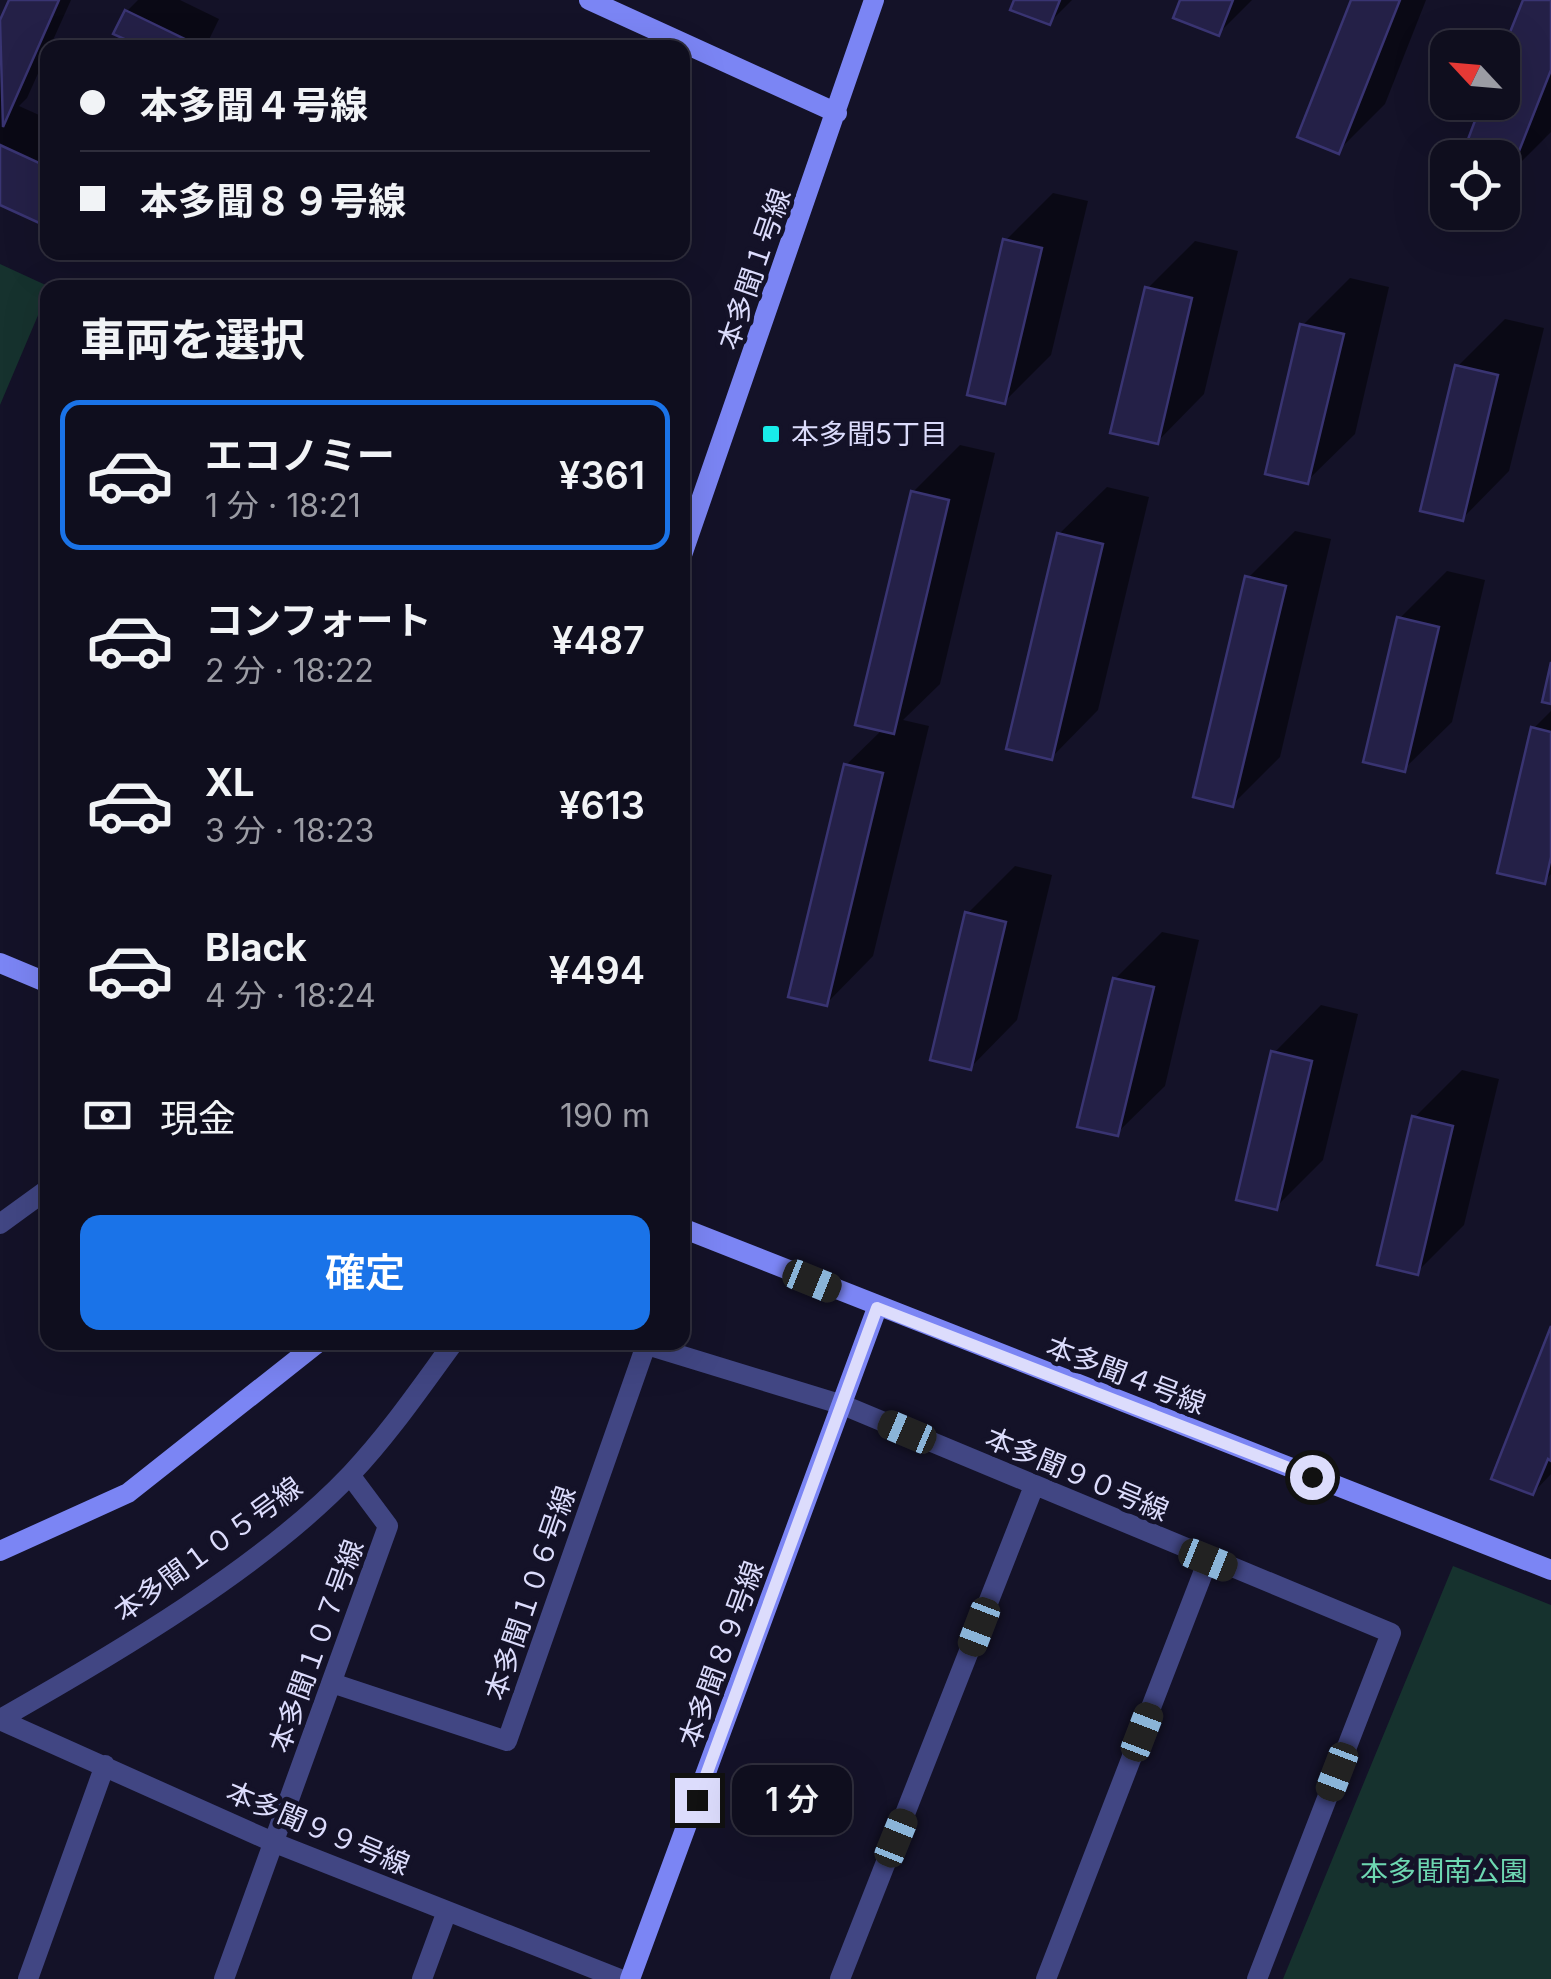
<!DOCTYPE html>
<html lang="ja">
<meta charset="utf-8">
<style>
:root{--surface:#0f0e1e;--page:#181727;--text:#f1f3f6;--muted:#9b9ca4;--line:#2f2e3c;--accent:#1a73e8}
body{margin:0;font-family:Inter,"Noto Sans JP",sans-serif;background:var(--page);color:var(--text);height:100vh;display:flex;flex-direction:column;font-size:38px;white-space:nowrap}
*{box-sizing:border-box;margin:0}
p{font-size:32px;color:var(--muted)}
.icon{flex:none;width:55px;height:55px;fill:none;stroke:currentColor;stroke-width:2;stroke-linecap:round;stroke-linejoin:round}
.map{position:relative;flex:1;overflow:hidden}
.sheet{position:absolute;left:40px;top:280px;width:650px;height:1070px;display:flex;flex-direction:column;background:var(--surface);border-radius:20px;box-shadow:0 10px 40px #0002,0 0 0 2px var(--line)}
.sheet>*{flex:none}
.top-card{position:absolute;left:40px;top:40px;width:650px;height:220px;border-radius:20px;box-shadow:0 10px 40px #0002,0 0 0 2px var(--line);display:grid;align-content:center;height:220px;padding:0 40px;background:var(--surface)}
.needle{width:65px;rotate:296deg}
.controls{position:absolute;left:1430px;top:30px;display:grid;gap:20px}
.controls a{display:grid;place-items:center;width:90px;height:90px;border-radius:20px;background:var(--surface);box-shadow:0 10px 40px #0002,0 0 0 2px var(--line);font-size:50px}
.end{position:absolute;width:45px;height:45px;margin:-22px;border:12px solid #dcdcfc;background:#111;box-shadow:0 0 0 5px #111}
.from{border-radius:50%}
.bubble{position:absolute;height:70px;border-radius:20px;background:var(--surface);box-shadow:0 10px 40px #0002,0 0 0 2px var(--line);font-size:32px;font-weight:600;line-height:70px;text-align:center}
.car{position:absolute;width:30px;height:60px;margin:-30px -15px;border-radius:12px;box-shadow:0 0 8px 2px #0007;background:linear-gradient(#222 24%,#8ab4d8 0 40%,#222 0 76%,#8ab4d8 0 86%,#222 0)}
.top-card b{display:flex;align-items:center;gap:35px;height:95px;font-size:38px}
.top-card b+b{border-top:2px solid var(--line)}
.top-card i{width:25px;height:25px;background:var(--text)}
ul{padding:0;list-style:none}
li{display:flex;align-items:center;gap:30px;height:150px;margin:0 20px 15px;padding:0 20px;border:5px solid transparent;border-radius:20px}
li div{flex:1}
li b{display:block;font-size:38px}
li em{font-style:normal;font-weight:600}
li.selected{border-color:var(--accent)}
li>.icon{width:90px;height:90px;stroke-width:1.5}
h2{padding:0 40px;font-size:45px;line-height:120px}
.pay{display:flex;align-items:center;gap:25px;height:110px;padding:0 40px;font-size:38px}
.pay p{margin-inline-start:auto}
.action{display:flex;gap:20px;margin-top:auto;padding:20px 40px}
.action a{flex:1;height:115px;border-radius:20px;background:var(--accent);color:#fff;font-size:40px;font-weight:600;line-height:115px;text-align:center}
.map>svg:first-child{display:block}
.green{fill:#16322e}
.shadow{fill:#0007}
.building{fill:#242047;stroke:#393472;stroke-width:2.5}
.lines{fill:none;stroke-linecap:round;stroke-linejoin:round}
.street{stroke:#414683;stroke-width:20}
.secondary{stroke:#7b85f4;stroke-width:20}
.route{stroke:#dcdcfc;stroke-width:12}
.poi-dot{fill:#18ecea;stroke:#141228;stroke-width:4}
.labels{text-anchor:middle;stroke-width:9;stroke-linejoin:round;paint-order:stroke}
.street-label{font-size:28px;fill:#dcdcfc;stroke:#141228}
.poi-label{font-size:28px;fill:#dcdcfc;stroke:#141228;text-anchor:start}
.park-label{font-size:28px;fill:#6dd7b1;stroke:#141228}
</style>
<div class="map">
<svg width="1551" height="1979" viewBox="0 0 1551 1979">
<rect width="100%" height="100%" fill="#141228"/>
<path class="green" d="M0,264L50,287L0,405Z
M1453,1566L1551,1605V1979H1283Z"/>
<path class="shadow" d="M11,0H71L27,98L19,106L48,119V224L0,203V26Z
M138,0H180L219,19L205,48H128L132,40L127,11Z
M1017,0H1072L1050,22Z
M1183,0H1252L1219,33Z
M1354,0H1426L1385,104L1338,151Z
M1526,0H1551V132L1507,176L1502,102Z
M1053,193L1088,201L1051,355L1004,402L1006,240Z
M1195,241L1238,251L1204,394L1157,442L1147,289Z
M1350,278L1389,287L1355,434L1307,481L1303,325Z
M1505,319L1544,328L1509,471L1462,519L1458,366Z
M960,445L995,453L940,684L903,720L929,726L873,956L826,1004L846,765L883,729L913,492Z
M1107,487L1149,497L1098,710L1051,758L1059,534Z
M1295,531L1331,539L1280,757L1233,804L1248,578Z
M1447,571L1485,580L1452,722L1404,769L1400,618Z
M1551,711V874L1544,881L1533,729Z
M1015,866L1052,875L1017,1020L970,1068L968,913Z
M1162,932L1199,940L1165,1086L1117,1133L1115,979Z
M1321,1005L1358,1014L1323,1160L1276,1207L1274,1053Z
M1462,1070L1499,1079L1464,1225L1417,1272L1415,1117Z
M1551,1333V1474L1533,1493Z"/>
<path class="building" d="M9,0H59L3,127L0,20Z
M1014,0H1060L1050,25L1010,10Z
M1180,0H1233L1219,36L1173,18Z
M1351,0H1400L1339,154L1297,137Z
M1523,0H1551V70L1508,179L1502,177V158H1461L1482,102H1502V52Z
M125,10L195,44L194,48H125L129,41L113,34Z
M0,145L48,167V227L0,205Z
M1003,239L1042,248L1005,404L967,395Z
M1145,287L1192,298L1158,444L1110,433Z
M1300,324L1344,334L1308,484L1265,474Z
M1455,365L1498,375L1463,521L1420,511Z
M911,491L949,500L894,734L855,725Z
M1057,533L1103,544L1052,760L1006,749Z
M1245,576L1286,586L1233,807L1193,797Z
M1397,617L1439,627L1405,772L1363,762Z
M1551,662V704L1542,702Z
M1531,727L1551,732V857L1545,884L1497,873Z
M844,764L883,773L827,1006L788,997Z
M965,912L1006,922L971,1070L930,1060Z
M1113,978L1154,987L1118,1136L1077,1127Z
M1271,1051L1312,1061L1277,1210L1236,1200Z
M1412,1116L1453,1126L1418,1275L1377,1265Z
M1551,1326V1461L1548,1459L1533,1495L1491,1479Z"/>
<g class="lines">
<path class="street" d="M0,1224L48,1189
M637,1342L843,1405L1391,1633L1257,1979
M332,1683L507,1741L646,1345
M2,1718C113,1655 263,1567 351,1474C389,1434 421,1387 454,1342
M0,1720L275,1843L620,1979
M28,1979L105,1765
M224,1979L388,1526L350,1475
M422,1979L447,1911
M840,1979L1034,1486
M1046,1979L1208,1560"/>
<path class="secondary" d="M589,0L837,113
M682,555L874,0
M0,963L48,983
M682,1228L1551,1570
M0,1551L128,1493L319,1342
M630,1979L877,1308"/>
</g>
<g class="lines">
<path class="route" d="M697,1800L877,1308L1312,1477"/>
</g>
<rect class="poi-dot" x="761" y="424" width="20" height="20" rx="5"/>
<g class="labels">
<g class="street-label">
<text transform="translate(754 269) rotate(-71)" y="10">本多聞１号線</text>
<text transform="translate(1126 1375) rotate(21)" y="10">本多聞４号線</text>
<text transform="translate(1077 1474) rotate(23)" y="10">本多聞９０号線</text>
<text transform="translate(208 1549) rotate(-36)" y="10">本多聞１０５号線</text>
<text transform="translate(530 1593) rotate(-71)" y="10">本多聞１０６号線</text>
<text transform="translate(316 1646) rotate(-70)" y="10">本多聞１０７号線</text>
<text transform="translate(721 1654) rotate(-70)" y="10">本多聞８９号線</text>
<text transform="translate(318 1828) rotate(23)" y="10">本多聞９９号線</text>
</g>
<g class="poi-label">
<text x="791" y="444">本多聞5丁目</text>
</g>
<g class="park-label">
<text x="1444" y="1881">本多聞南公園</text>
</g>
</g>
</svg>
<div class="controls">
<a><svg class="needle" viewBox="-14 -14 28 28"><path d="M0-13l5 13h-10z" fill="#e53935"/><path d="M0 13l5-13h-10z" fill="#9b9ca4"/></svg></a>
<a><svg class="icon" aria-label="locate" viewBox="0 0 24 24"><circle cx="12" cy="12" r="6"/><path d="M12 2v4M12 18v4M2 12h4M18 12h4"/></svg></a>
</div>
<i class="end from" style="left:1312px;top:1477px"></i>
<i class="end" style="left:697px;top:1800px"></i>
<div class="bubble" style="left:732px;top:1765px;width:120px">1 分</div>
<i class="car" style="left:812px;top:1281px;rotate:112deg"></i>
<i class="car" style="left:907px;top:1432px;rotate:293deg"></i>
<i class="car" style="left:1208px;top:1560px;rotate:112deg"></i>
<i class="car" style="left:979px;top:1627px;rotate:201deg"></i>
<i class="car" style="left:1142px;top:1732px;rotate:21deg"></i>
<i class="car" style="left:1337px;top:1772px;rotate:201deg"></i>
<i class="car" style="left:896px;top:1838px;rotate:22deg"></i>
<div class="top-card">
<b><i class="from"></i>本多聞４号線</b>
<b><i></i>本多聞８９号線</b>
</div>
<section class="sheet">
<h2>車両を選択</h2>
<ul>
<li class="selected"><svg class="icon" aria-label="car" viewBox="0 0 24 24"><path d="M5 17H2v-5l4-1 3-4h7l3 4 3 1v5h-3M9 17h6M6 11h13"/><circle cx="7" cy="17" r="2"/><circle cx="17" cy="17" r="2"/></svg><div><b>エコノミー</b><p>1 分 · 18:21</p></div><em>¥361</em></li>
<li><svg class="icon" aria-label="car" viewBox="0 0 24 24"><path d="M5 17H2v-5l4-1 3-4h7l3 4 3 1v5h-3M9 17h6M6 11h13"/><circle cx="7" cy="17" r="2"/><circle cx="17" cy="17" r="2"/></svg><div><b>コンフォート</b><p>2 分 · 18:22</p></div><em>¥487</em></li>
<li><svg class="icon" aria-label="car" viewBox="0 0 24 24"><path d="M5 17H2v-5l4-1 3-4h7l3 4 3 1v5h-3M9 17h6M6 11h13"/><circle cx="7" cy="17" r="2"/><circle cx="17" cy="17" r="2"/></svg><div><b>XL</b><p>3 分 · 18:23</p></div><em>¥613</em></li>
<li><svg class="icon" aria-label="car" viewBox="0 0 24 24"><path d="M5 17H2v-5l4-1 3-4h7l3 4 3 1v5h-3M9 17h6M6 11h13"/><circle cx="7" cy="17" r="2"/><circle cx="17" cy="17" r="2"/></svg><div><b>Black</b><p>4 分 · 18:24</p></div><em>¥494</em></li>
</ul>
<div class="pay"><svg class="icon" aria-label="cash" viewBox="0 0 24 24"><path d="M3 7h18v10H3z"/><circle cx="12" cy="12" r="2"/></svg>現金<p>190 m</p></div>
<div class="action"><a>確定</a></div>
</section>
</div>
